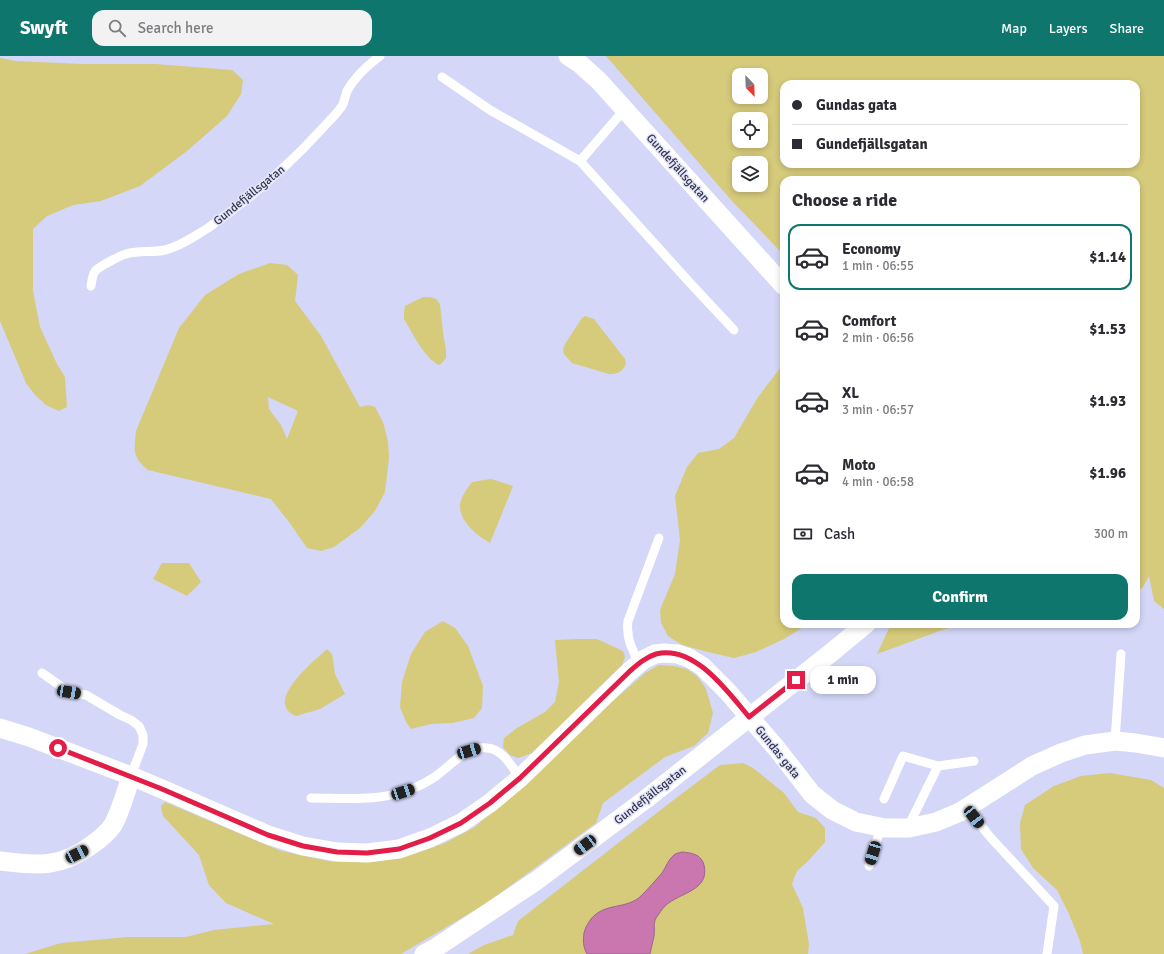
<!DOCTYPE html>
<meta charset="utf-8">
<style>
:root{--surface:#fff;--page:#f2f2f3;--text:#2b2b33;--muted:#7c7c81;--line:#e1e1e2;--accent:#0f766e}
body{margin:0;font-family:Signika,sans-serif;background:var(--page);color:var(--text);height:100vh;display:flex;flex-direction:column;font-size:15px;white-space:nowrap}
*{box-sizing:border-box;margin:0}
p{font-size:13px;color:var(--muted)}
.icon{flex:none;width:22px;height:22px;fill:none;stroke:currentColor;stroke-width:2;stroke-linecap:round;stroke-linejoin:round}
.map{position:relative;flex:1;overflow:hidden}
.details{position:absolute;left:780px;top:120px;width:360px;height:452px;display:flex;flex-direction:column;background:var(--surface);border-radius:12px;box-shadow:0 2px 6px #0003}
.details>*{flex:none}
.banner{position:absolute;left:780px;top:24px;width:360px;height:88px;border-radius:12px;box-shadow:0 2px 6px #0003;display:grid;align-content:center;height:88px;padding:0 12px;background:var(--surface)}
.needle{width:26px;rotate:157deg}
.controls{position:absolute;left:732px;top:12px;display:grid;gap:8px}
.controls a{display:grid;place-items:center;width:36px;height:36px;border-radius:8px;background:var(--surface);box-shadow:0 2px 6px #0003;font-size:20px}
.end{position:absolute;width:18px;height:18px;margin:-9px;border:5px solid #e11d48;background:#fff;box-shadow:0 0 0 2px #fff}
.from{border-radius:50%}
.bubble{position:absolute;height:28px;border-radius:12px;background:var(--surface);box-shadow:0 2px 6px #0003;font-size:13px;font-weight:700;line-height:28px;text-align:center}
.car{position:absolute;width:12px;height:24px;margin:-12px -6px;border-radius:5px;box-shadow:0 0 3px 1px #0007;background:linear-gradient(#222 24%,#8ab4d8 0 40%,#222 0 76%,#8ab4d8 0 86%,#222 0)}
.banner b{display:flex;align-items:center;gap:14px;height:38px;font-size:15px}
.banner b+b{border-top:1px solid var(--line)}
.banner i{width:10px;height:10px;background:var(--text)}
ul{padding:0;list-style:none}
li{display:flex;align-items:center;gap:12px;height:66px;margin:0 8px 6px;padding:0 4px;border:2px solid transparent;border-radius:12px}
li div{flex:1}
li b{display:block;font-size:15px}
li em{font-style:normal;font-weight:700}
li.current{border-color:var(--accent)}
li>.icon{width:36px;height:36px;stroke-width:1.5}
h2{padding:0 12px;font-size:18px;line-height:48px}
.pay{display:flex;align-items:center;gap:10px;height:44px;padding:0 12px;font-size:15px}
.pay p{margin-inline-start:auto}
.cta{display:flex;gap:8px;margin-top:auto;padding:8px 12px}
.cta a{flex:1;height:46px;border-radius:12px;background:var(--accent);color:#fff;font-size:16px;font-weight:700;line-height:46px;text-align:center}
header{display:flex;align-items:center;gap:24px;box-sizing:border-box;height:56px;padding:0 20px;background:var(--accent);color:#fff}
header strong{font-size:19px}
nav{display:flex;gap:22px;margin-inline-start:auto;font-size:14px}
.search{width:280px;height:36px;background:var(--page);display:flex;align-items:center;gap:10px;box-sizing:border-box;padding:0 14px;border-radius:12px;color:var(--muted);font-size:15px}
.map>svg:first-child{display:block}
.green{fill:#d6ca7b;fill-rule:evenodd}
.water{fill:#ca77af;stroke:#9d6390}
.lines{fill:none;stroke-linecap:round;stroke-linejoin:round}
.service{stroke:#fff;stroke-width:9}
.minor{stroke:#fff;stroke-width:19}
.route{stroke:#e11d48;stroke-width:5}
.labels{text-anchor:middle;stroke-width:3;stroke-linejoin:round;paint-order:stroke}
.street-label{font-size:12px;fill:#333449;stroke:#e3e5fa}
</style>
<header>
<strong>Swyft</strong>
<div class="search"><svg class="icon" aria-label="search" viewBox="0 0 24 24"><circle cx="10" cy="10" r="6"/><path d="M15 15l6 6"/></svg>Search here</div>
<nav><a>Map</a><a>Layers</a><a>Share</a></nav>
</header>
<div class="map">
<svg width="1164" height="898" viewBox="0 0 1164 898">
<rect width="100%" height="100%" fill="#d4d7f7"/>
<path class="green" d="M606,0H1164V553L1154,545L1149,520L1143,531L1136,537V124H784V199L732,145ZM739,19H761V41H739ZM784,28H1136V108H784ZM739,63H761V85H739ZM739,107H761V129H739Z
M0,2L16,5L82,8H155L232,14L243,24L241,38L227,60L187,95L140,130L101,145L73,149L47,160L33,173V235L40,271L57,308L65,321L67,351L59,355L46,349L35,339L26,327L0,265Z
M270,207L287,209L298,219L295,245L321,280L360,351L368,349L375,351L383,366L388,385L389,402L385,436L375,455L360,472L334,491L321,495L307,492L289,466L271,443L148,414C132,401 134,394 136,375L179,272L205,239L239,218ZM268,341L298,355L287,383L281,369L269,353Z
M423,241H430L436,243L440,248L443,276L446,294V302L442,307L439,309C425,303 412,276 404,263V256L405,250Z
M585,260L594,263L625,303L626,308C622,316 618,318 609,318L572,307L564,298L563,293L565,288L582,262Z
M784,307V568H808L784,583L756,596L734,602L708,596L682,589L668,580L661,567L660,554L675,518L680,484L675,440L687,411L698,397L719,393L734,382L758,341Z
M491,423L513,430L490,487C477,479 462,468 460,452C459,443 467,433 472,426Z
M162,507H189L201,526L187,540L153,523Z
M443,565L455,572L468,590L483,630L482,652L474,662L452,667L431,668L411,673L406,666L400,651L402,626L411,598L425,576Z
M891,568H964L945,573L877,598Z
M578,583H597L623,595L625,601L622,609L532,697L518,702L510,699L503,691L504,682L517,672L545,656L555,646L559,626L555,584Z
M327,593L332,598L335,618L345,638L320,653L296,660C263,646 313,606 327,593Z
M659,609L674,610L687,613L698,621L706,633L713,657L708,677L694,690L665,701L603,747L596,767L487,847L401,898H25L61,887L128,881H186L214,874L274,868L226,847L209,829L199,799L163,760L161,750L165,746L281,795L333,806H374L410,799L445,787L475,771L606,651L645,617Z
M743,707L753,712L784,737L798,756L816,762L825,772V786L809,804L797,815L792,828L803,852L809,888L808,898H468L484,889L513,879L518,865L667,749L720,709Z
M1110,717L1151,724L1164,732V898H1083L1080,885L1069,858L1057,834L1033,812L1021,793L1020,767L1025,749L1054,730L1081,720Z"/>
<path class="water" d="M682,796C692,797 701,798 704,809C710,835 680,836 665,850C662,853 659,858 656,862C653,867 655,874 654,880C653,886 651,892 650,898H587C583,891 583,884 584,877C585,872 588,867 591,863C605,846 626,854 641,840C648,833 655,825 662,817C666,811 668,804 674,799C676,797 679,797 682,796Z"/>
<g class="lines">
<path class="service" d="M442,21L490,54L580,105L691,228L734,274
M580,105L625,53
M91,230C93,215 94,214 107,207C113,204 119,200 126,198C139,194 152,197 165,194C181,190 195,180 208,172C248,144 285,113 318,77C326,68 336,59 342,50C345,45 345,40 347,35C354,22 368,9 380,0
M640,607C631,594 626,580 628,565L659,482
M42,617L69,636L86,639L120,659L131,664L139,670L143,679V688L131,720
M1115,685L1121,598
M311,742C346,742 382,746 414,732C421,729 429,725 436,720C452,709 465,690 487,692C503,693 512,711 520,722
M884,743L903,700L938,710L974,705
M966,751L991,782L1054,850L1047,898
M908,771L938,710
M869,810L881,771"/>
<path class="minor" d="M568,0L579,7L599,25L784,230
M0,672L29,681L131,720L162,733L268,779L303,790L337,796L367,797L399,793L430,782L461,767L490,747L520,722L630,615L643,604L655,598L664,597L678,598L689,602L702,610L728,636L777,693L812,738L832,754L856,766L885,772H909L936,766L960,756L1032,710L1061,697L1085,689L1115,685L1136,687L1164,692
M0,805C38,810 61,812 93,788C100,783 108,776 113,769C121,754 126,736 131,720
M424,898L437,891L536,825L646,743L832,596L866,568"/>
</g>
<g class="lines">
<path class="route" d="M58,692L162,733L268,779L303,790L337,796L367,797L399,793L430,782L461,767L490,747L520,722L630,615C638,608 646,601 656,598C694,588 728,636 749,661L796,624"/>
</g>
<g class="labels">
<g class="street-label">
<text transform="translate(678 112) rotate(48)" y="4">Gundefjällsgatan</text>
<text transform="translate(249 139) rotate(-39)" y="4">Gundefjällsgatan</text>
<text transform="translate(778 696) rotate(51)" y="4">Gundas gata</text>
<text transform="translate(650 739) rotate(-38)" y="4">Gundefjällsgatan</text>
</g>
</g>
</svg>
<div class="controls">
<a><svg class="needle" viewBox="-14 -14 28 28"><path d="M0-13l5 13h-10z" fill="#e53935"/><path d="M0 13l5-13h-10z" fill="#7c7c81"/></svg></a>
<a><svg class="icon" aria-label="locate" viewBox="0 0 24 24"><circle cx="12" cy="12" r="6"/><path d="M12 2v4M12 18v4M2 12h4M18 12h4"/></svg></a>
<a><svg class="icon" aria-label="layers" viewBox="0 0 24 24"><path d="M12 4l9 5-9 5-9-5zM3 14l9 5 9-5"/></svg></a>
</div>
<i class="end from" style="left:58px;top:692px"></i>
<i class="end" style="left:796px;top:624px"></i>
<div class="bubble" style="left:810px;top:610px;width:66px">1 min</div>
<i class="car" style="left:69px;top:636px;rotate:100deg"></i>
<i class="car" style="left:469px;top:695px;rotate:73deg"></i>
<i class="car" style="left:403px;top:736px;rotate:72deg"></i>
<i class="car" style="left:974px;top:761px;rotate:142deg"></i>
<i class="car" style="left:585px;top:789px;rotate:233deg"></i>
<i class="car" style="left:873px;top:797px;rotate:197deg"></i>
<i class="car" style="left:77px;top:798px;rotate:63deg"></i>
<div class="banner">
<b><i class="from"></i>Gundas gata</b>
<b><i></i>Gundefjällsgatan</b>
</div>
<section class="details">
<h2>Choose a ride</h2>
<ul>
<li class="current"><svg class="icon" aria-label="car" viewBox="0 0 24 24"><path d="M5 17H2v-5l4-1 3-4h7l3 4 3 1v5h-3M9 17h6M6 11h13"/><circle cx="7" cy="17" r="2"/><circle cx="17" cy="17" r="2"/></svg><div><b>Economy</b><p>1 min · 06:55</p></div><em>$1.14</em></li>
<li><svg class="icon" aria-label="car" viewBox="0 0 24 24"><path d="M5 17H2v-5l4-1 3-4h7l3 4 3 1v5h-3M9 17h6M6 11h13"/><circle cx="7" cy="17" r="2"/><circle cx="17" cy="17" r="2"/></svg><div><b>Comfort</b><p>2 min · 06:56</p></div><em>$1.53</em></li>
<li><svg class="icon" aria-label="car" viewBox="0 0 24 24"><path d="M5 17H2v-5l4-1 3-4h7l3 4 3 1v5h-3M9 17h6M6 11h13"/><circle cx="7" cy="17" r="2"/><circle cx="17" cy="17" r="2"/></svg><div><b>XL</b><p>3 min · 06:57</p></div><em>$1.93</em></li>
<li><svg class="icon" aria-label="car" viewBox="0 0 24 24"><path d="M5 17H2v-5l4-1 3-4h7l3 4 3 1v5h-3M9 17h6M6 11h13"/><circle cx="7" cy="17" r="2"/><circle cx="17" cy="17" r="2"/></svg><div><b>Moto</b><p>4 min · 06:58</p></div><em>$1.96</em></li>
</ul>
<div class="pay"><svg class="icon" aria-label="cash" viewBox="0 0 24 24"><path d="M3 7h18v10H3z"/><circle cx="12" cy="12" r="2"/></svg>Cash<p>300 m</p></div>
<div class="cta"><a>Confirm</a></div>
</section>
</div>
